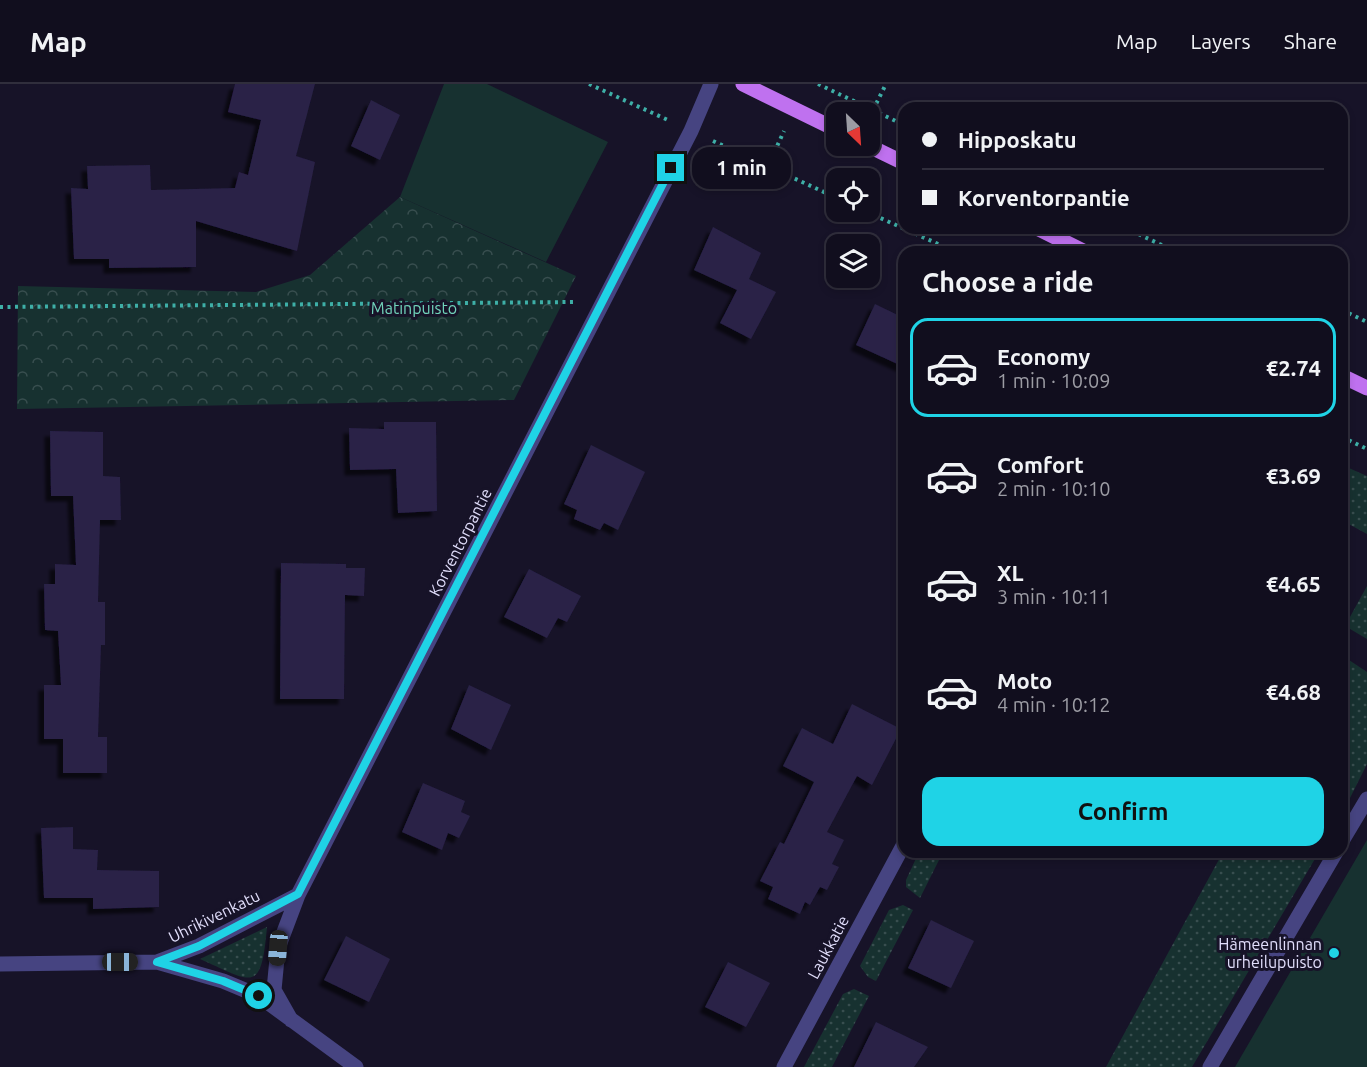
<!DOCTYPE html>
<meta charset="utf-8">
<style>
:root{--surface:#110e1e;--page:#1e1c2b;--text:#f1f3f6;--muted:#9c9ca4;--line:#302e3c;--accent:#1fd3e6}
body{margin:0;font-family:Ubuntu,sans-serif;background:var(--page);color:var(--text);height:100vh;display:flex;flex-direction:column;font-size:22px;white-space:nowrap}
*{box-sizing:border-box;margin:0}
p{font-size:20px;color:var(--muted)}
.icon{flex:none;width:33px;height:33px;fill:none;stroke:currentColor;stroke-width:2;stroke-linecap:round;stroke-linejoin:round}
.map{position:relative;flex:1;overflow:hidden}
.side{position:absolute;left:898px;top:162px;width:450px;height:612px;display:flex;flex-direction:column;background:var(--surface);border-radius:18px;box-shadow:0 3px 9px #0003,0 0 0 2px var(--line)}
.side>*{flex:none}
.hud{position:absolute;left:898px;top:18px;width:450px;height:132px;border-radius:18px;box-shadow:0 3px 9px #0003,0 0 0 2px var(--line);display:grid;align-content:center;height:132px;padding:0 24px;background:var(--surface)}
.needle{width:39px;rotate:155deg}
.controls{position:absolute;left:826px;top:18px;display:grid;gap:12px}
.controls a{display:grid;place-items:center;width:54px;height:54px;border-radius:12px;background:var(--surface);box-shadow:0 3px 9px #0003,0 0 0 2px var(--line);font-size:30px}
.end{position:absolute;width:27px;height:27px;margin:-14px;border:8px solid #1fd3e6;background:#111;box-shadow:0 0 0 3px #111}
.from{border-radius:50%}
.bubble{position:absolute;height:42px;border-radius:18px;background:var(--surface);box-shadow:0 3px 9px #0003,0 0 0 2px var(--line);font-size:20px;font-weight:700;line-height:42px;text-align:center}
.car{position:absolute;width:18px;height:36px;margin:-18px -9px;border-radius:8px;box-shadow:0 0 4px 2px #0007;background:linear-gradient(#222 24%,#8ab4d8 0 40%,#222 0 76%,#8ab4d8 0 86%,#222 0)}
.hud b{display:flex;align-items:center;gap:21px;height:57px;font-size:22px}
.hud b+b{border-top:2px solid var(--line)}
.hud i{width:15px;height:15px;background:var(--text)}
ul{padding:0;list-style:none}
li{display:flex;align-items:center;gap:18px;height:99px;margin:0 12px 9px;padding:0 12px;border:3px solid transparent;border-radius:18px}
li div{flex:1}
li b{display:block;font-size:22px}
li em{font-style:normal;font-weight:700}
li.active{border-color:var(--accent)}
li>.icon{width:54px;height:54px;stroke-width:1.5}
h2{padding:0 24px;font-size:27px;line-height:72px}
.action{display:flex;gap:12px;margin-top:auto;padding:12px 24px}
.action a{flex:1;height:69px;border-radius:18px;background:var(--accent);color:#111;font-size:24px;font-weight:700;line-height:69px;text-align:center}
header{display:flex;align-items:center;gap:36px;box-sizing:border-box;height:84px;padding:0 30px;background:var(--surface);border-bottom:2px solid var(--line)}
header strong{font-size:28px}
nav{display:flex;gap:33px;margin-inline-start:auto;font-size:21px}
.map>svg:first-child{display:block}
.grass{fill:url(#grass-dots)}
.forest{fill:url(#forest-crowns)}
.pitch{fill:#173130}
.building{fill:#292147;filter:url(#shadow)}
.lines{fill:none;stroke-linecap:round;stroke-linejoin:round}
.path{stroke:#3eafa7;stroke-width:4;stroke-dasharray:3 4.5;stroke-linecap:butt}
.minor{stroke:#464481;stroke-width:15}
.major{stroke:#bf71ef;stroke-width:15}
.route{stroke:#1fd3e6;stroke-width:8}
.poi-dot{fill:#1fd3e6;stroke:#171328;stroke-width:2}
.labels{text-anchor:middle;stroke-width:6;stroke-linejoin:round;paint-order:stroke}
.park-label{font-size:16px;fill:#71d4bb;stroke:#171328}
.street-label{font-size:16px;fill:#e1defb;stroke:#171328}
.poi-label{font-size:16px;fill:#e1defb;stroke:#171328;text-anchor:end}
</style>
<header>
<strong>Map</strong>
<nav><a>Map</a><a>Layers</a><a>Share</a></nav>
</header>
<div class="map">
<svg width="1367" height="983" viewBox="0 0 1367 983">
<defs>
<pattern id="grass-dots" width="8" height="8" patternUnits="userSpaceOnUse" patternTransform="scale(1.5)"><rect width="8" height="8" fill="#173130"/><path d="M2 2h.1M6 6h.1" fill="none" stroke="#384e4f" stroke-width="1.8" stroke-linecap="round"/></pattern>
<pattern id="forest-crowns" width="20" height="18" patternUnits="userSpaceOnUse" patternTransform="scale(1.5)"><rect width="20" height="18" fill="#173130"/><path d="M2 6a3 3 0 1 1 6 0M12 15a3 3 0 1 1 6 0" fill="none" stroke="#384e4f"/></pattern>
<filter id="shadow"><feDropShadow dx="-5.5" dy="5.5" stdDeviation="1.5" flood-color="#0009"/></filter>
</defs>
<rect width="100%" height="100%" fill="#171328"/>
<path class="grass" d="M1342,381L1367,392V450L1343,437Z
M1367,502V555L1345,542Z
M1343,572L1367,588V680L1343,728Z
M919,768H943L920,814L906,803V796Z
M1223,768H1319L1192,983H1106Z
M903,821L913,826L876,897L868,893L860,882L889,826Z
M267,843C261,910 254,899 200,875Z
M854,905L869,912L832,983H804L843,910Z"/>
<path class="forest" d="M400,113L576,192L514,316L17,325L18,202L256,208L310,191Z"/>
<path class="pitch" d="M444,0H487L608,58L546,178L400,113Z
M1367,756V983H1235Z"/>
<path class="building" d="M235,0H315L296,72L315,78L297,167L196,137V183L109,184V175H74L71,104L88,105L87,82L150,81L151,106L235,104L239,88L248,91L261,36L228,28Z
M371,16L400,31L380,76L351,62Z
M713,143L761,169L749,195L776,208L751,255L720,239L737,206L694,186Z
M875,220L904,234V283L856,261Z
M384,338H436L437,427L398,429L396,385L350,386L349,344L384,345Z
M50,347L103,348V392L120,393L121,436H100L98,518H105V561H101L98,653H107V689H63V655H44V601H61L58,547L45,546L44,500H55V480L76,481L73,412H51Z
M591,361L645,388L618,446L604,439L600,446L574,435L577,426L564,420Z
M281,479L346,480V484H365L364,512L345,511L344,615H280Z
M529,485L581,512L567,538L558,534L547,554L504,533Z
M469,601L511,621L491,666L451,645Z
M852,620L901,645L872,701L857,692L827,748L844,756L832,780L839,783L827,806L820,803L810,821L805,818L800,830L768,815L773,803L760,797L780,758L784,760L814,698L783,682L802,644L833,660Z
M423,699L465,717L461,728L470,732L459,754L448,749L442,766L402,748Z
M73,743V765L98,766L97,786L159,787V823L93,825V814H44L41,744Z
M931,836L974,857L951,904L908,884Z
M346,852L390,875L369,918L324,896Z
M728,878L770,899L746,943L705,923Z
M876,938L928,963L914,983H854Z"/>
<g class="lines">
<path class="path" d="M589,0L670,37
M818,0L904,41
M873,26L886,0
M713,57L837,114
M768,82L784,47
M867,128L956,168
M1125,144L1177,168
M0,223L575,218
M1342,226L1367,238
M1342,353L1367,365"/>
<path class="minor" d="M1342,757L1367,715
M157,878L223,897L259,912L356,983
M0,880L157,878L199,862L298,811
M291,936L274,906L278,864L298,811L691,47L711,0
M784,983L904,760
M1210,983L1336,768"/>
<path class="major" d="M743,0L837,46
M869,62L904,79
M1037,144L1085,168
M1342,292L1367,304"/>
</g>
<g class="lines">
<path class="route" d="M259,912L223,897L157,878L199,862L298,810L671,84"/>
</g>
<circle class="poi-dot" cx="1334" cy="869" r="6"/>
<g class="labels">
<g class="park-label">
<text x="414" y="230">Matinpuisto</text>
</g>
<g class="street-label">
<text transform="translate(460 458) rotate(-63)" y="6">Korventorpantie</text>
<text transform="translate(214 832) rotate(-26)" y="6">Uhrikivenkatu</text>
<text transform="translate(828 863) rotate(-62)" y="6">Laukkatie</text>
</g>
<g class="poi-label">
<text x="1322" y="866">Hämeenlinnan<tspan x="1322" dy="18">urheilupuisto</tspan></text>
</g>
</g>
</svg>
<div class="controls">
<a><svg class="needle" viewBox="-14 -14 28 28"><path d="M0-13l5 13h-10z" fill="#e53935"/><path d="M0 13l5-13h-10z" fill="#9c9ca4"/></svg></a>
<a><svg class="icon" aria-label="locate" viewBox="0 0 24 24"><circle cx="12" cy="12" r="6"/><path d="M12 2v4M12 18v4M2 12h4M18 12h4"/></svg></a>
<a><svg class="icon" aria-label="layers" viewBox="0 0 24 24"><path d="M12 4l9 5-9 5-9-5zM3 14l9 5 9-5"/></svg></a>
</div>
<i class="end from" style="left:259px;top:912px"></i>
<i class="end" style="left:671px;top:84px"></i>
<div class="bubble" style="left:692px;top:63px;width:99px">1 min</div>
<i class="car" style="left:278px;top:864px;rotate:185deg"></i>
<i class="car" style="left:120px;top:878px;rotate:90deg"></i>
<div class="hud">
<b><i class="from"></i>Hipposkatu</b>
<b><i></i>Korventorpantie</b>
</div>
<section class="side">
<h2>Choose a ride</h2>
<ul>
<li class="active"><svg class="icon" aria-label="car" viewBox="0 0 24 24"><path d="M5 17H2v-5l4-1 3-4h7l3 4 3 1v5h-3M9 17h6M6 11h13"/><circle cx="7" cy="17" r="2"/><circle cx="17" cy="17" r="2"/></svg><div><b>Economy</b><p>1 min · 10:09</p></div><em>€2.74</em></li>
<li><svg class="icon" aria-label="car" viewBox="0 0 24 24"><path d="M5 17H2v-5l4-1 3-4h7l3 4 3 1v5h-3M9 17h6M6 11h13"/><circle cx="7" cy="17" r="2"/><circle cx="17" cy="17" r="2"/></svg><div><b>Comfort</b><p>2 min · 10:10</p></div><em>€3.69</em></li>
<li><svg class="icon" aria-label="car" viewBox="0 0 24 24"><path d="M5 17H2v-5l4-1 3-4h7l3 4 3 1v5h-3M9 17h6M6 11h13"/><circle cx="7" cy="17" r="2"/><circle cx="17" cy="17" r="2"/></svg><div><b>XL</b><p>3 min · 10:11</p></div><em>€4.65</em></li>
<li><svg class="icon" aria-label="car" viewBox="0 0 24 24"><path d="M5 17H2v-5l4-1 3-4h7l3 4 3 1v5h-3M9 17h6M6 11h13"/><circle cx="7" cy="17" r="2"/><circle cx="17" cy="17" r="2"/></svg><div><b>Moto</b><p>4 min · 10:12</p></div><em>€4.68</em></li>
</ul>
<div class="action"><a>Confirm</a></div>
</section>
</div>
